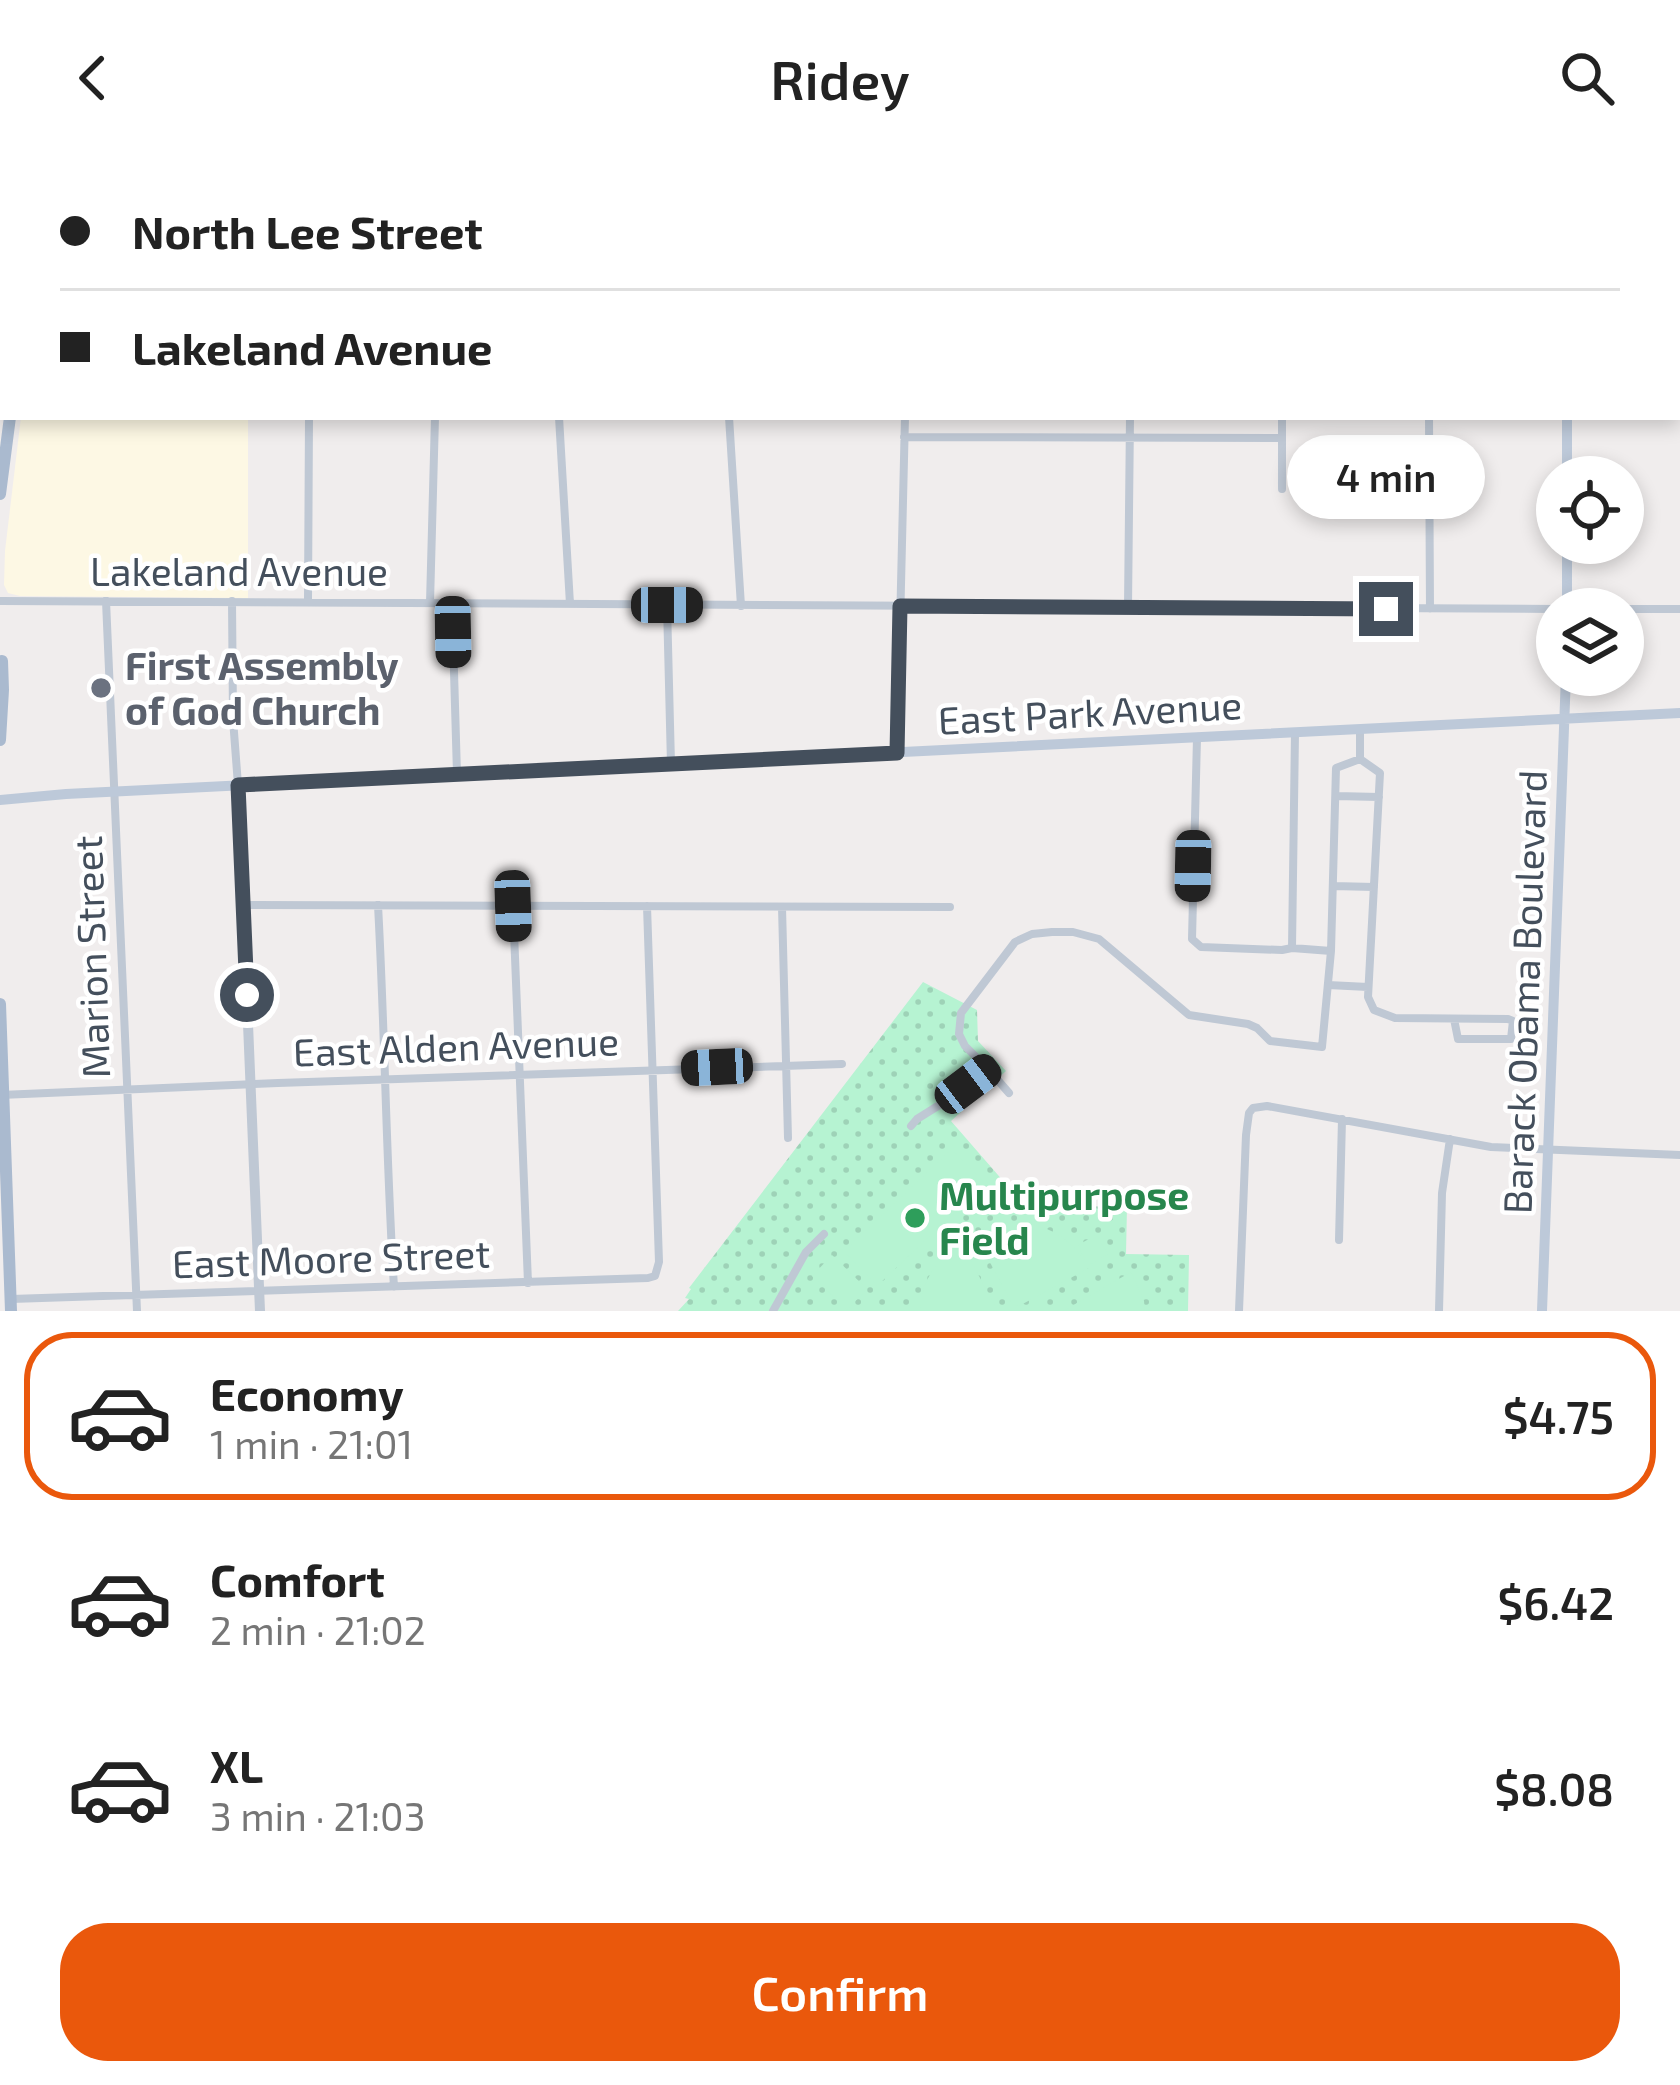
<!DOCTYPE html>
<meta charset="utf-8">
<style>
:root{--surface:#fff;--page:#f6f6f6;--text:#222;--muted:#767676;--line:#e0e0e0;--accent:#ea580c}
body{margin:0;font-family:"Exo 2",sans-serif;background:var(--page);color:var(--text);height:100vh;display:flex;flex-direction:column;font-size:45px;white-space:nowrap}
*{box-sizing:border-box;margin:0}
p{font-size:39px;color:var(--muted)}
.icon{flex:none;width:66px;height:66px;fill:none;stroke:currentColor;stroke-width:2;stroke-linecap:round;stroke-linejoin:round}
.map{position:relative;height:1155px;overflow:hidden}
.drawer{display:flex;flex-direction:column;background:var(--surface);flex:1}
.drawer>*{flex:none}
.hud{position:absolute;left:0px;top:0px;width:1680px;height:264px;box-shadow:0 6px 18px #0003;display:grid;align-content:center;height:264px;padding:0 60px;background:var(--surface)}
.tools{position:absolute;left:1536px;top:300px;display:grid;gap:24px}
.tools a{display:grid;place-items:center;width:108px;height:108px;border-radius:50%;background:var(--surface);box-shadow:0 6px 18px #0003;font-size:60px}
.end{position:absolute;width:54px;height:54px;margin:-27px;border:15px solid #444f5c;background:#fff;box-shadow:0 0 0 6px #fff}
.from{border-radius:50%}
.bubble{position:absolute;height:84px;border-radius:42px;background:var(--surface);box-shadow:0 6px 18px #0003;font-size:39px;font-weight:600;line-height:84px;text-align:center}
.car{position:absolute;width:36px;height:72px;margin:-36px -18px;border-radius:15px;box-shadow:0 0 9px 3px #0007;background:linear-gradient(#222 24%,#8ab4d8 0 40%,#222 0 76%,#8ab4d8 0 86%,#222 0)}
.hud b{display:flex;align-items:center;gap:42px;height:114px;font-size:45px}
.hud b+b{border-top:3px solid var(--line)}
.hud i{width:30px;height:30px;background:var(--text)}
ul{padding:21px 0 0;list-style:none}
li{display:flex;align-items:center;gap:36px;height:168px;margin:0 24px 18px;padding:0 36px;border:6px solid transparent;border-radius:48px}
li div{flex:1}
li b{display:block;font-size:45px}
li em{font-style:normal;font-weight:600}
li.current{border-color:var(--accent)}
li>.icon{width:108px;height:108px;stroke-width:1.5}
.cta{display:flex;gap:24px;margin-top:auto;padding:24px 60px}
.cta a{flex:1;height:138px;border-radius:48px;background:var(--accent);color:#fff;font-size:48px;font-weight:600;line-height:138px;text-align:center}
header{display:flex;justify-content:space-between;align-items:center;height:156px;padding:0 60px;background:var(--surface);font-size:54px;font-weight:600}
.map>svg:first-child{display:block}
.commercial{fill:#fdf8e4}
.grass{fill:url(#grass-dots)}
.garden{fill:#b6f3d2}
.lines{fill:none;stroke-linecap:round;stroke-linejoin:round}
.minor{stroke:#bfc8d4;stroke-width:8}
.tertiary{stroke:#bfc8d4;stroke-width:10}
.secondary{stroke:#bdc9d9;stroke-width:10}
.primary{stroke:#aabacf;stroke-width:12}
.route{stroke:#444f5c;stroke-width:15}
.worship-dot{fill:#6b7280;stroke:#fff;stroke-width:4.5}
.leisure-dot{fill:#2e9e5b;stroke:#fff;stroke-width:4.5}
.labels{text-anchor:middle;stroke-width:9;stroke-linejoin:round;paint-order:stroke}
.street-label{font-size:39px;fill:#444f5c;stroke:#fff}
.worship-label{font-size:39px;font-weight:bold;fill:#5b616d;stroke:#fff;text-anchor:start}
.leisure-label{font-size:39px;font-weight:bold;fill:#27864d;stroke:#fff;text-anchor:start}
</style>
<header><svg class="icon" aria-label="back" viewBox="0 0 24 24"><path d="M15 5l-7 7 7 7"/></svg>Ridey<svg class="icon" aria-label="search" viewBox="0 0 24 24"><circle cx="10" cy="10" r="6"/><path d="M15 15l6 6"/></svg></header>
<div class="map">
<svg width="1680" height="1155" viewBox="0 0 1680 1155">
<defs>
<pattern id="grass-dots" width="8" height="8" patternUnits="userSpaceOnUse" patternTransform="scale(3)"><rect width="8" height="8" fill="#b6f3d2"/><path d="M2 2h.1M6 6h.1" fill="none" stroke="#9ed2b7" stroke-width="1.8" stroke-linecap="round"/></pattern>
</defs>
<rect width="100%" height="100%" fill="#f0eded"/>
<path class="commercial" d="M21,261H248V442L20,440L8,437L4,429L5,395Z"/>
<path class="grass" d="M923,826L977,854L978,885L1006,915L951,965L1024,1049L1127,1051L1126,1098L1189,1099L1188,1155H678L689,1143L685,1142L691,1133L689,1132Z"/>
<path class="garden" d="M952,993L985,1028L877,1130L844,1095Z
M1026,1066C1052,1073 1069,1082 1085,1105L1078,1089L1096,1079L1108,1098L1089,1109V1112L1019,1150L1012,1148L975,1078L999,1067Z
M962,1088L996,1152L995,1155H920C922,1123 935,1105 962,1088Z
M832,1099L867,1133L847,1154L812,1120Z
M1131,1116L1144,1145L1145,1155H1063Z"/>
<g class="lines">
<path class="minor" d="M1036,0V3
M1154,0V3
M1291,0V3
M1429,0L1430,3
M911,3V0
M1677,70H1680
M1677,170H1680
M1677,192H1680
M559,261L570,448
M729,261L741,450
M1429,261L1430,453
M904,281L1282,282
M1282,333V261
M0,445L1557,453
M106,445L137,1155
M232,445L233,563L238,629
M308,445L309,261
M430,447L435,261
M452,447L457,618
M667,449L671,608
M1128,451L1130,261
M1623,453H1680
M1360,574V603L1380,617L1368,841L1374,854L1395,862L1508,863L1513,865L1511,883H1458L1454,863
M1197,582L1192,783L1201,791L1282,794L1292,792
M897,596L905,261
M1336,640L1379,641
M1333,730L1374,731
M243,749L950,751
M378,749C385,877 386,1004 394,1131
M513,751L528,1127
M782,751L788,982
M1331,795L1336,612L1360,603
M1328,829L1368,831
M988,913L965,890L959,878L961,857L1015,786L1032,778L1052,776H1073L1099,783L1189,859L1248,868L1257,872L1270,885L1322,891L1331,795L1292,792L1295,577
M1,939L278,927L842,908
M911,970L917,963L949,943L988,913L1009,937
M1339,1084L1342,963
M11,1143L648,1122L655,1120L659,1106L647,750
M773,1155L806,1096L824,1078
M1239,1155L1246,979L1249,957L1253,952L1267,950L1491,991L1680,999
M1439,1155L1442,1037L1450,983"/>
<path class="tertiary" d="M238,629L260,1155"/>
<path class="secondary" d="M1568,3V0
M0,214H3
M1567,321V261
M1567,453V387
M0,644L66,638L1680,557
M1542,1155L1566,519"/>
<path class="primary" d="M42,3L43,0
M0,199L3,197
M0,338L10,261
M0,584L3,534L2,505
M0,848L11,1155"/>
</g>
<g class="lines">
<path class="route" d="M247,839L238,629L897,597L900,450L1386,453"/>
</g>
<circle class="worship-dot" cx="101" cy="532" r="12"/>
<circle class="leisure-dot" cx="915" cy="1062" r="12"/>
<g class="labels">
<g class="street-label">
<text x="239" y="430">Lakeland Avenue</text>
<text transform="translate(1090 557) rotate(-3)" y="14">East Park Avenue</text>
<text transform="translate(92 801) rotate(-92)" y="14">Marion Street</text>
<text transform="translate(1525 836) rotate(-88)" y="14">Barack Obama Boulevard</text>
<text transform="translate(456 891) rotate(-2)" y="14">East Alden Avenue</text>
<text transform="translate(331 1103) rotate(-2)" y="14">East Moore Street</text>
</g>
<g class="worship-label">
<text x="125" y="524">First Assembly<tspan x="125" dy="45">of God Church</tspan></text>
</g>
<g class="leisure-label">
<text x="939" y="1054">Multipurpose<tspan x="939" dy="45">Field</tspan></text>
</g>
</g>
</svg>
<div class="tools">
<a><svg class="icon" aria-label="locate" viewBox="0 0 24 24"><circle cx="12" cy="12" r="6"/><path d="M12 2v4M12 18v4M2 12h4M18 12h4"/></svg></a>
<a><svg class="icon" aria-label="layers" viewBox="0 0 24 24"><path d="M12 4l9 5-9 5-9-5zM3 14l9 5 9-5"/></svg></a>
</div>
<i class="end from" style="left:247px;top:839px"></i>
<i class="end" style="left:1386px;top:453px"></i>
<div class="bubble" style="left:1287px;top:279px;width:198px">4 min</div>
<i class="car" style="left:667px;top:449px;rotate:90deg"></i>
<i class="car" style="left:453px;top:476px;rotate:179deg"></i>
<i class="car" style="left:1193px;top:710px;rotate:181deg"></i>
<i class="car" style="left:513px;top:750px;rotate:178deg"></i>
<i class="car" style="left:717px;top:911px;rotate:267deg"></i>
<i class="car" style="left:968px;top:928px;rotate:53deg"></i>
<div class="hud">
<b><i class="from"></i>North Lee Street</b>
<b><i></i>Lakeland Avenue</b>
</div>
</div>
<section class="drawer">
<ul>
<li class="current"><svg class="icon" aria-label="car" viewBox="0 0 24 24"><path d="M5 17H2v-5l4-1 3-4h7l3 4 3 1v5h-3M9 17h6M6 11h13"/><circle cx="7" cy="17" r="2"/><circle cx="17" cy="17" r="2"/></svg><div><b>Economy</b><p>1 min · 21:01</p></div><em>$4.75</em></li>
<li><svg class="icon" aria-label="car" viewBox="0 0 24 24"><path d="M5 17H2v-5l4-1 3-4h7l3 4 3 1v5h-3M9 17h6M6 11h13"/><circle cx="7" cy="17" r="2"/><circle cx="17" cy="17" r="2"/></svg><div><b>Comfort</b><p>2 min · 21:02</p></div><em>$6.42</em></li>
<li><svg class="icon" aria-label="car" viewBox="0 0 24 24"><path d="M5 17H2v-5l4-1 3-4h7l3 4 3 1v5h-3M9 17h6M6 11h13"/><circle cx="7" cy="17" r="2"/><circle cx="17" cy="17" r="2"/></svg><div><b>XL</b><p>3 min · 21:03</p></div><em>$8.08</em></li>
</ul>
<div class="cta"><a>Confirm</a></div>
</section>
